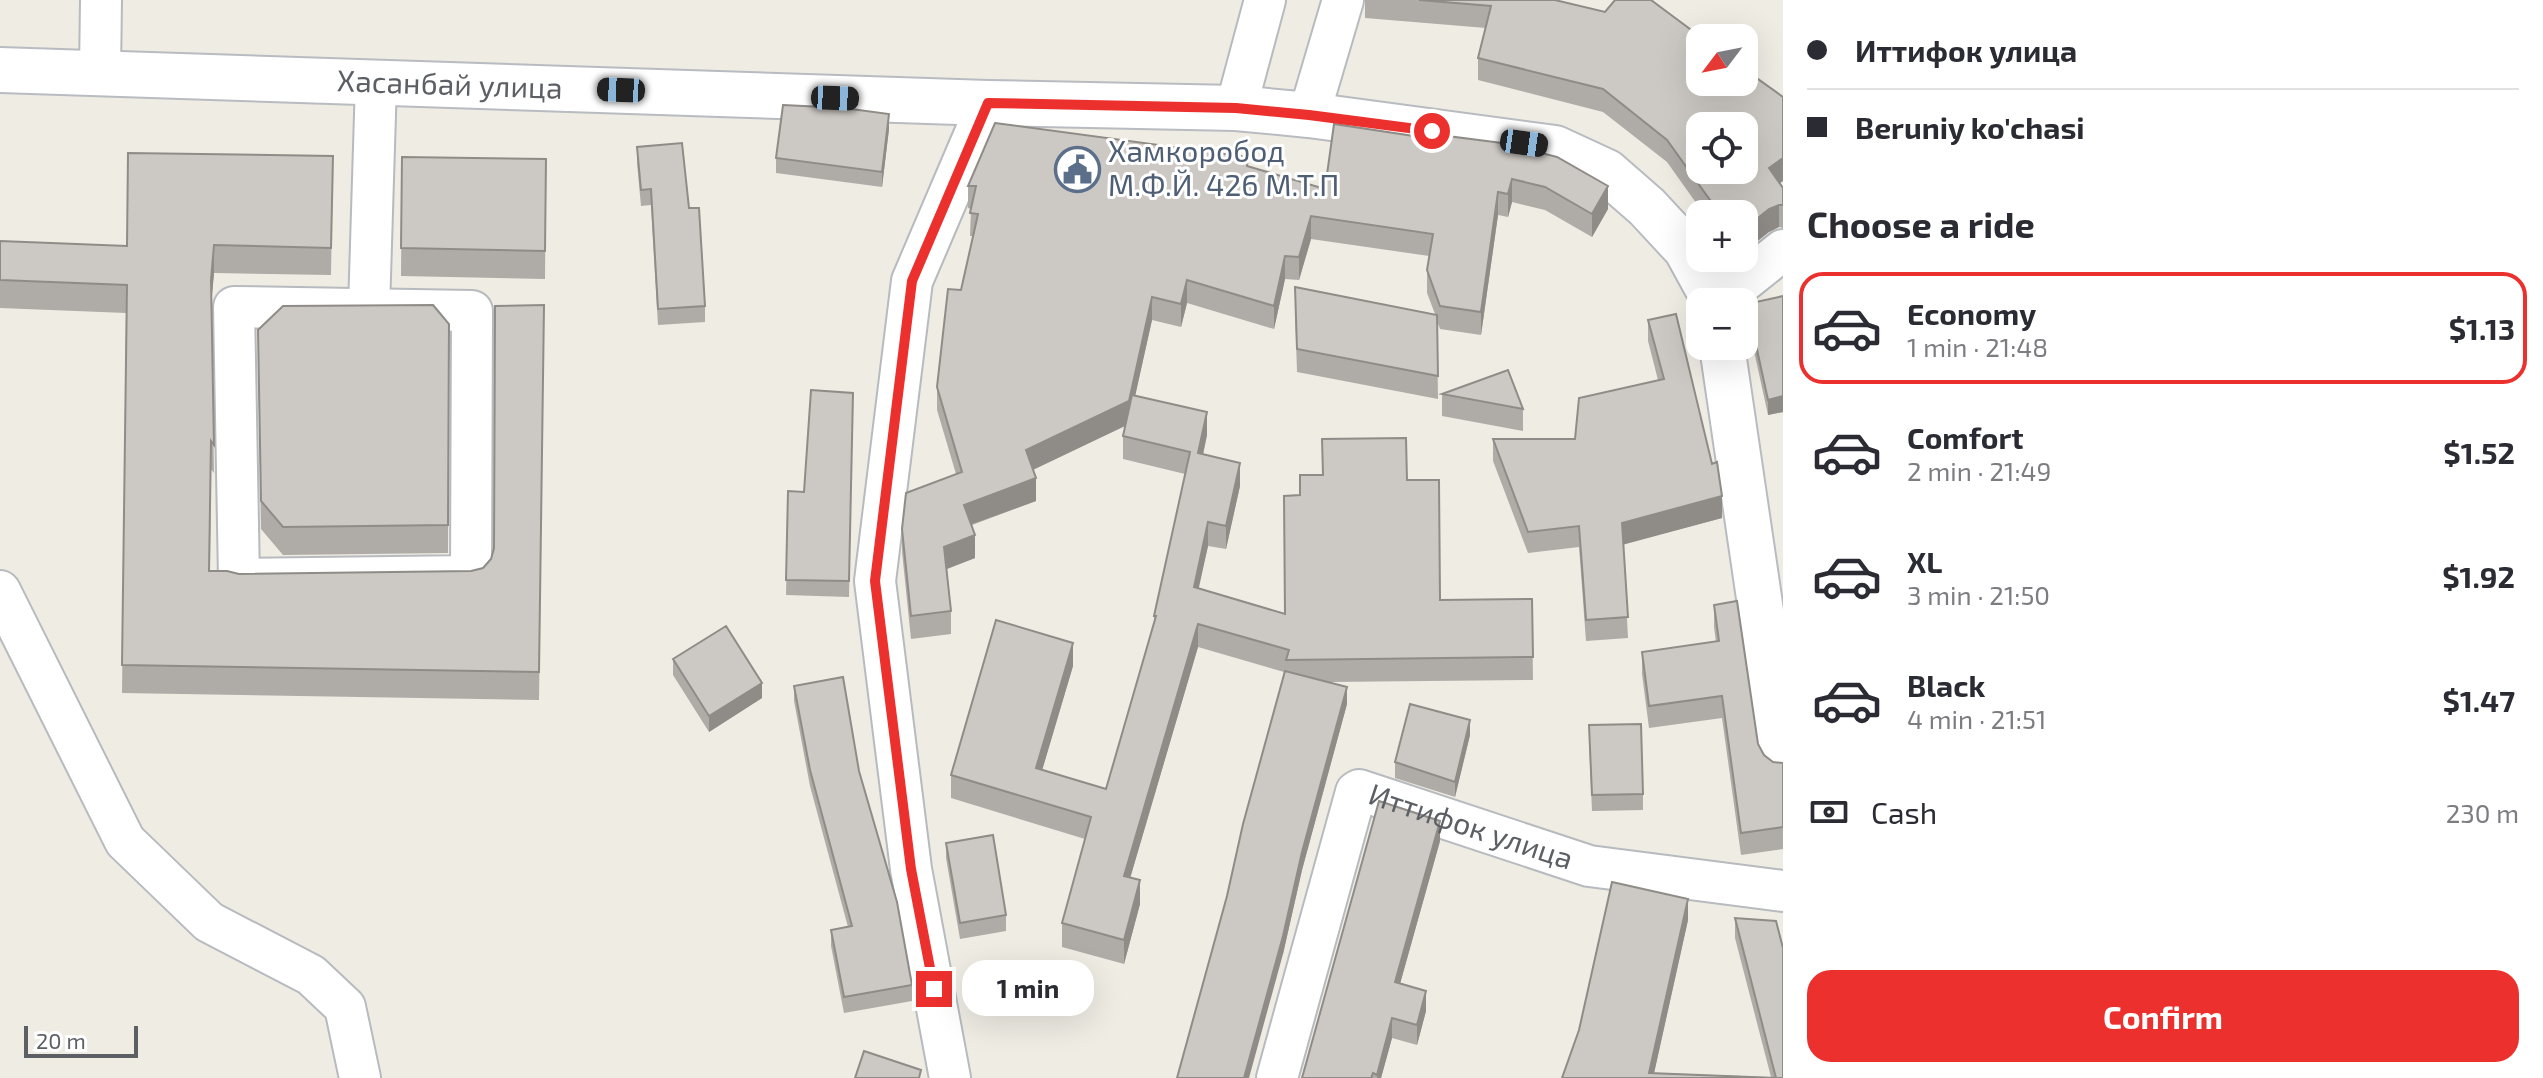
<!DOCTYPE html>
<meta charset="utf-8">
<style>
:root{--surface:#fff;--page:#f2f2f3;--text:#2b2b33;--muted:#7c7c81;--line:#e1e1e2;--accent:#ec302d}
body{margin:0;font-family:"Exo 2",sans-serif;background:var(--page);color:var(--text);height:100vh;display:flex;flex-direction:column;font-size:30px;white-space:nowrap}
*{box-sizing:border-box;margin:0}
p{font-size:26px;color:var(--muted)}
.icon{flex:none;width:44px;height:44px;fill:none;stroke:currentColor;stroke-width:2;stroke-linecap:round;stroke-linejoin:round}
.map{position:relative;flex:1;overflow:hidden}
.drawer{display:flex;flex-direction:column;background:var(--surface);width:760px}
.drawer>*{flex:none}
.guide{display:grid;align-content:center;height:176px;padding:0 24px;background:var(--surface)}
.needle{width:52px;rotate:238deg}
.fabs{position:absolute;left:1686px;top:24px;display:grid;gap:16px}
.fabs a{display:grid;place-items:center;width:72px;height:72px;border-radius:16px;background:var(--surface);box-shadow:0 8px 32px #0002;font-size:40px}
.scale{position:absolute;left:24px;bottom:20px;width:114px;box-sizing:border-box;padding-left:8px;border:4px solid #5c6065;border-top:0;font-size:22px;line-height:28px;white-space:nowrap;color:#5c6065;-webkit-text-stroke:6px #fff;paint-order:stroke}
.end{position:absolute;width:36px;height:36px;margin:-18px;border:10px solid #ec302d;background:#fff;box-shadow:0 0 0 4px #fff}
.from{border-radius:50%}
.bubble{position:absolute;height:56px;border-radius:24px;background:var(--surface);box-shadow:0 8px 32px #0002;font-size:26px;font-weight:700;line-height:56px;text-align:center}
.car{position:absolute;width:24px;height:48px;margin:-24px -12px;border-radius:10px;box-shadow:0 0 6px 2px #0007;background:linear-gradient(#222 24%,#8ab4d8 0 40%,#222 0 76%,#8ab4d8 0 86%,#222 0)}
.guide b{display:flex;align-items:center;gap:28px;height:76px;font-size:30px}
.guide b+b{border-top:2px solid var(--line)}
.guide i{width:20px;height:20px;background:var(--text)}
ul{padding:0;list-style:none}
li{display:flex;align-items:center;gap:24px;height:112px;margin:0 16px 12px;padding:0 8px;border:4px solid transparent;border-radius:24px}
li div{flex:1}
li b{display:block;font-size:30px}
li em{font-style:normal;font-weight:700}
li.on{border-color:var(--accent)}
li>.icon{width:72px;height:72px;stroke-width:1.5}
h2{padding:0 24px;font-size:36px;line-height:96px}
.pay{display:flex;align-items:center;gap:20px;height:88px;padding:0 24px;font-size:30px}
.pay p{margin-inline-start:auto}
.cta{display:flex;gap:16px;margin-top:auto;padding:16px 24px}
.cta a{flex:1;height:92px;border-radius:24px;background:var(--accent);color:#fff;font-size:32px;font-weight:700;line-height:92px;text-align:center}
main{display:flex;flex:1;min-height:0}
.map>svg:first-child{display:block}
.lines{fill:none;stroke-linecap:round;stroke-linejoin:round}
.street-casing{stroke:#b7babe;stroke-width:44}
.secondary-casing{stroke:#b8bbc0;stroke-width:48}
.street{stroke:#fff;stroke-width:40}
.secondary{stroke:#fff;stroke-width:44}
.wall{fill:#afaca8}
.shaded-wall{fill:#8f8c88}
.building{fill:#ccc8c3;stroke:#8f8c88;stroke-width:2;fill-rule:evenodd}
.route{stroke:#ec302d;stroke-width:10}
.labels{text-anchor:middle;stroke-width:6;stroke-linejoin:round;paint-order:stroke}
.street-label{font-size:30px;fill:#5c6065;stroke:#fff}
.service-label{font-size:30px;fill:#4e5e75;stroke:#fff;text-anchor:start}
</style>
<main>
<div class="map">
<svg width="1783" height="1078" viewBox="0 0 1783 1078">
<rect width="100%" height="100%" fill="#efece4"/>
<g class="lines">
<defs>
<g id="street">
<path d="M100,72L101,0"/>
<path d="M1236,108L1265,0"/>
<path d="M1309,115L1343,0"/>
<path d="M1718,302L1783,250"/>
<path d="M234,307L472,311L471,576L239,579Z"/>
<path d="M369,309L376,82"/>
<path d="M0,591L125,841L209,922L311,975L345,1007L360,1078"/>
<path d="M950,1078L911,869L875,581L912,281L988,103"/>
<path id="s1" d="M1277,1078L1356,792L1359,790L1589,866L1783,891"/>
</g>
<g id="secondary">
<path id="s2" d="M0,70L988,103L1236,108L1309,115L1555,148L1607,172L1647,207L1686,249L1715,302"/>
<path d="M1722,346L1783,761"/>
</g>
</defs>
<use href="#street" class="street-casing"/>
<use href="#secondary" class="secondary-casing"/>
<use href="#street" class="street"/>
<use href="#secondary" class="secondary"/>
</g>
<path class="wall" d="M1365,0H1555L1783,97V181L1780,183L1783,188V228L1779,227L1769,232L1744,214H1704L1667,162L1603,112L1478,80V58L1486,28L1365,18Z
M889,129L882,187L776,173V158Z
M1447,141L1608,209L1592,237L1545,210L1512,202L1508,217L1498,215L1481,335L1440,329L1437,321L1438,399L1297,372L1295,310L1435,314L1427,293V270L1429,256L1311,239L1299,280L1285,279L1274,329L1187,303L1181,327L1152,320L1135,395L1207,435L1203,455L1240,486L1226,549L1208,546L1198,588L1285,614L1300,495L1407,480L1440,600L1532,599L1533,680L1330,682L1347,704L1302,870L1283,954L1227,896L1284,672L1198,647L1130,878L1140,904L1124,964L1062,947V923L1085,839L951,798V775L1073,666L1042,770L1106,789L1154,623V616L1185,474L1123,459V436L1125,426L1033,470L1036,501L972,525L975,558L947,569L951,611V634L911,639L902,552V529L956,474L937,410V387L961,290L973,236H970L971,209L968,208V186L1248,166L1325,189Z
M637,147L689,208L705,306V322L658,325L651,205L641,206L637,163Z
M333,156L331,275L214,273L211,302L214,473L211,469L210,571L239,574L471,571L483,568L491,559L544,305L539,700L122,693L126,313L0,308V241L127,246Z
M402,157L546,159L545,279L401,276Z
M1783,296V412L1768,415L1747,319V304Z
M1648,320L1722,518L1623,544L1628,638L1586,641L1579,547L1528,553L1493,461V439H1575L1658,380L1648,341Z
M449,324L448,553L283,555L261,529L258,358Z
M853,393L849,597L786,595L788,491L804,492Z
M1442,394L1523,409V431L1442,416Z
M1714,605L1758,744L1764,755L1773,762L1783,763V849L1741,855L1722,718L1649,728L1642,674V652L1716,642L1714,627Z
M673,659L762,698L709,732L673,675Z
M794,686L859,771L912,985V1001L844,1013L831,946V930L848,927L810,786L794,701Z
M1470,735L1455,797L1395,778V762Z
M1589,741L1643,794V810L1592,811Z
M1440,841L1400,983L1426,1011L1417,1045L1392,1038L1381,1078H1302Z
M946,843L1006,915V931L960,939L946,858Z
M1735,918L1783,1078H1562L1688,920L1654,1073L1771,1077L1735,938Z"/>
<path class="shaded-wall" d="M889,114V129L882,187V172Z
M1783,158V181L1769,190V168Z
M1512,179V202L1508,217V194Z
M1608,186V209L1592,237V214Z
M1498,192V215L1481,335V312Z
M1779,205V227L1769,232L1744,252V229L1769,209Z
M1311,216V239L1299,280V257Z
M214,245V273L211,307V280Z
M1285,256V279L1274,329V306Z
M1187,280V303L1181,327V304Z
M1152,297V320L1129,424L1026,473V450Z
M1783,396V412L1768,415V400Z
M1207,412V435L1198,477V453Z
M1240,463V486L1226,549V526Z
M1036,478V501L964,527V505Z
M1722,496V518L1622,545V523Z
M1208,522V546L1194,610V587Z
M975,535V558L944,570V547Z
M1198,624V647L1124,899V876Z
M1073,643V666L1036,791V768Z
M762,683V698L709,732V716Z
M1347,687V704L1302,870L1283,954L1249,1078H1244L1302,852Z
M1470,720V735L1455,797V782Z
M1440,821V841L1395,1002V982Z
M1140,880V904L1124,964V940Z
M1688,899V920L1653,1078L1649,1073Z
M1426,991V1011L1417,1045V1025Z
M1392,1018V1038L1381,1078H1377Z"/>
<path class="building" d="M1419,0H1555L1605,12L1615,0H1651L1702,38H1700V82H1744V69L1783,97V158L1769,168L1783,188V205H1779L1769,209L1744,229V214H1720L1667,140L1603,89L1478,58L1491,6ZM1700,126H1744V170H1700Z
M783,105L844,108L889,114L882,172L776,158Z
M995,123L1248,157L1247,166L1325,189L1334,124L1447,141V136L1502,143L1557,157L1608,186L1592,214L1545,187L1512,179L1508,194L1498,192L1481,312L1440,306L1427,270L1433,234L1311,216L1299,257L1285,256L1274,306L1187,280L1181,304L1152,297L1129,401L1026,450L1036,478L964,505L975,535L944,547L951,611L911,616L902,529L906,493L962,472L937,387L948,289L961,290L978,214L970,213L976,186H968Z
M682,143L689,208H699L705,306L658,309L651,189L641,190L637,147Z
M128,153L333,156L331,248L214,245L211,280L214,445L211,441L209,571H227L239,574L471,571L483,568L491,559L494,548L495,306L544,305L539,672L122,665L127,285L0,280V241L127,246Z
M402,157L546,159L545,251L401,248Z
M1295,287L1437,315L1438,376L1297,349Z
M1783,296V396L1768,400L1747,304Z
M433,305L449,324L448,525L283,527L261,501L258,330L283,306Z
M1676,314L1712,464L1717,462L1722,496L1622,523L1628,617L1586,620L1579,526L1528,532L1493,439H1575L1579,398L1664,379L1648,320Z
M1508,370L1523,409L1442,394Z
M811,390L853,393L849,581L786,580L788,491L804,492Z
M1132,395L1207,412L1198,453L1240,463L1226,526L1208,522L1194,587L1285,614L1284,496L1300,495V475H1323L1322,439L1406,438L1407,480H1439L1440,600L1532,599L1533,657L1286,660L1289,650L1198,624L1124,876L1140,880L1124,940L1062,923L1091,817L951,775L996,620L1073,643L1036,768L1106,789L1156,616H1154L1190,452L1123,436Z
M1737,601L1758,744L1764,755L1773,762L1783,763V827L1741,833L1722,696L1649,706L1642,652L1719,641L1714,605Z
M726,626L762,683L709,716L673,659Z
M1285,671L1347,687L1302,852L1283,936L1244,1078H1177L1227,896L1243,824Z
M843,677L859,771L897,902L912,985L844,997L831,930L852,926L810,770L794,686Z
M1410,704L1470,720L1455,782L1395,762Z
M1641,724L1643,794L1592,795L1589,725Z
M1379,801L1440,821L1395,982L1426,991L1417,1025L1392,1018L1377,1075L1373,1073L1371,1078H1302Z
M993,835L1006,915L960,923L946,843Z
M1612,882L1688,899L1649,1073L1776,1078L1735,918L1776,921L1783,948V1078H1562L1579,1030Z
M864,1051L921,1070L919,1078H855Z"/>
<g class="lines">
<path class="route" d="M934,989L911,869L875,581L912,281L988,103L1236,108L1309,115L1432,131"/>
</g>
<defs>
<symbol id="civic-ring" viewBox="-11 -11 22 22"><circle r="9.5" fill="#fff" stroke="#5c6f8a" stroke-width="1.5"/><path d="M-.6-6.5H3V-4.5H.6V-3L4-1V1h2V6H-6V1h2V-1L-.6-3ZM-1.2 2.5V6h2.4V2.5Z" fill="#5c6f8a"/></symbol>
</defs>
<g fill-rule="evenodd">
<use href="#civic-ring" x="1052" y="144" width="51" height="51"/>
</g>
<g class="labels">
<g class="street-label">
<text dy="10" stroke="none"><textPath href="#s2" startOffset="450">Хасанбай улица</textPath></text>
<text dy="10" stroke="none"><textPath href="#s1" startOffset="418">Иттифок улица</textPath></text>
</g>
<g class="service-label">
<text x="1108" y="162">Хамкоробод<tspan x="1108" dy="34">М.Ф.Й. 426 М.Т.П</tspan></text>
</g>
</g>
</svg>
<div class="fabs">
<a><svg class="needle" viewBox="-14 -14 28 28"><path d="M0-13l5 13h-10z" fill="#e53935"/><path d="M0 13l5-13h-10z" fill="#7c7c81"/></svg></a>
<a><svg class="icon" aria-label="locate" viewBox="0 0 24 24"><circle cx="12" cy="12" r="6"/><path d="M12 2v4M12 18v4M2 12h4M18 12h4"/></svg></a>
<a>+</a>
<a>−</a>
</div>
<div class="scale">20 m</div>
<i class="end from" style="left:1432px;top:131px"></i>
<i class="end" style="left:934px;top:989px"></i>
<div class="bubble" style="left:962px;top:960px;width:132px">1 min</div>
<i class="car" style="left:621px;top:90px;rotate:272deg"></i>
<i class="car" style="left:835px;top:98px;rotate:92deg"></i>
<i class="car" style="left:1524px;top:143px;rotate:98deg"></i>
</div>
<section class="drawer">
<div class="guide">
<b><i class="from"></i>Иттифок улица</b>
<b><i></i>Beruniy ko'chasi</b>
</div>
<h2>Choose a ride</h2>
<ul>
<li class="on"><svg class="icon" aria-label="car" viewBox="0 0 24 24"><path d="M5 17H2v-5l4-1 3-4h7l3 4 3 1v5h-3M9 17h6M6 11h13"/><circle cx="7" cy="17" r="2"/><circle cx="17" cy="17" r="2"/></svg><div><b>Economy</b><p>1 min · 21:48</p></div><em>$1.13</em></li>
<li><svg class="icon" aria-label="car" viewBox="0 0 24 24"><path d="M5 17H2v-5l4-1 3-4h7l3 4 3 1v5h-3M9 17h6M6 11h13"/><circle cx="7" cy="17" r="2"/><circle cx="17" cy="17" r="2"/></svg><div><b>Comfort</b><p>2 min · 21:49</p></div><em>$1.52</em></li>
<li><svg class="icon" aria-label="car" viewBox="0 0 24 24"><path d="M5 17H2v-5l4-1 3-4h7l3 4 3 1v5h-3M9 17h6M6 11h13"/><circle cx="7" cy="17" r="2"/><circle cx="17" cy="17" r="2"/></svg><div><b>XL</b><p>3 min · 21:50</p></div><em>$1.92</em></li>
<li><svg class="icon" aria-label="car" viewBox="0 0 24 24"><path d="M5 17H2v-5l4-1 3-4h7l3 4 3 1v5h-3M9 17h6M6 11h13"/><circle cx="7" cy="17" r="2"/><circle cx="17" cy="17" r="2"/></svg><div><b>Black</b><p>4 min · 21:51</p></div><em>$1.47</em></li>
</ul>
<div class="pay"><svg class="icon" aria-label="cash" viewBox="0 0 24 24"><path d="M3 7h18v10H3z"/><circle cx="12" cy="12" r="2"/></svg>Cash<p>230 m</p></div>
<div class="cta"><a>Confirm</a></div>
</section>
</main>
